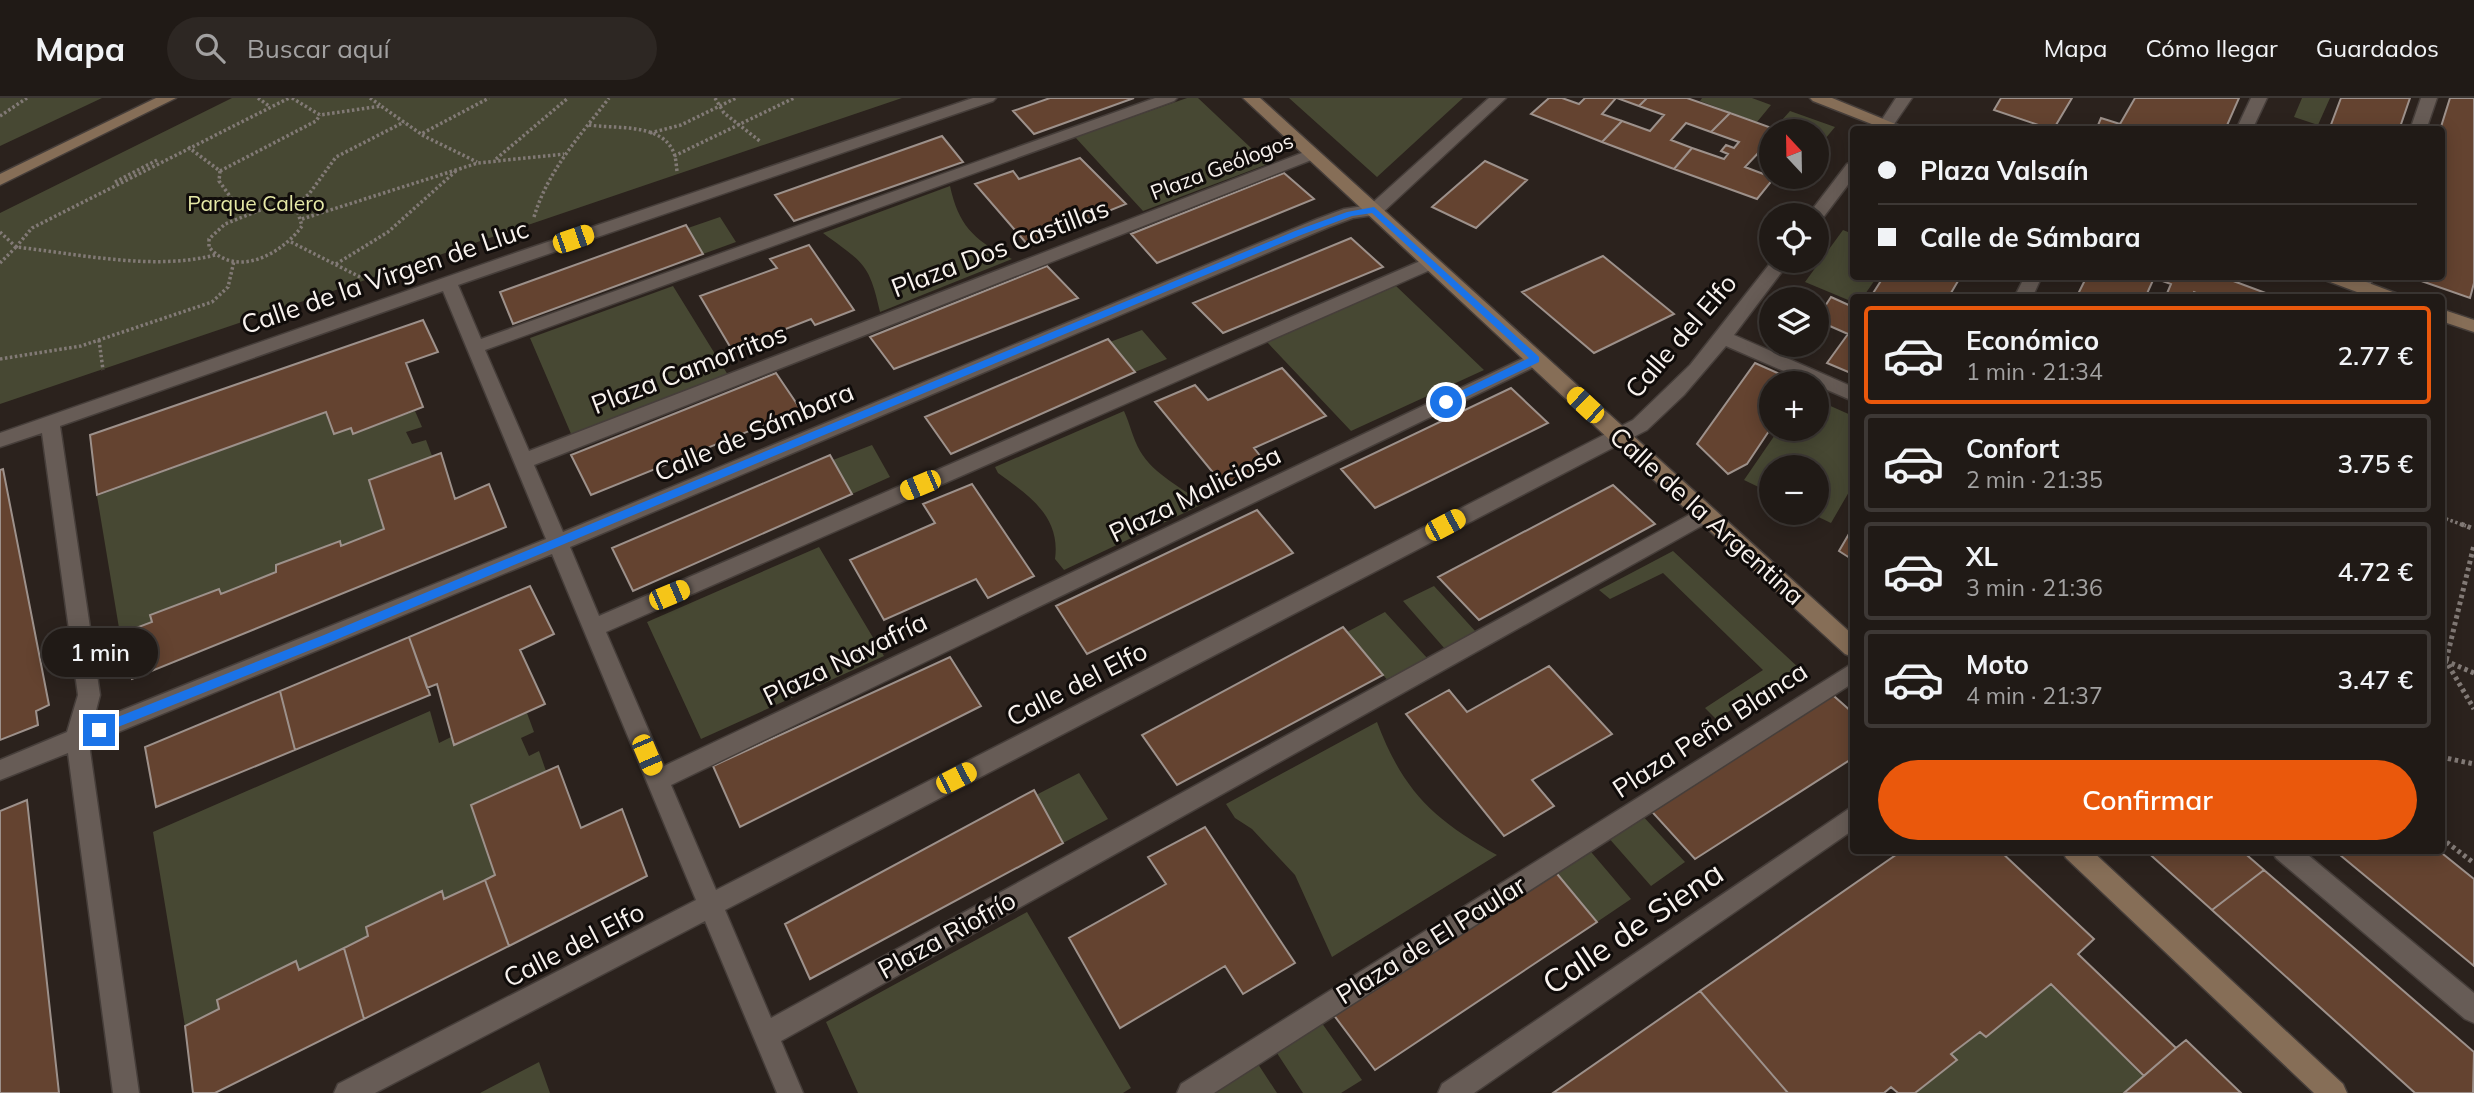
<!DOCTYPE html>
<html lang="es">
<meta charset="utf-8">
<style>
:root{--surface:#201a16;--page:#2d2723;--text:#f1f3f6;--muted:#a2a1a1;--line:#3d3835;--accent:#ea580c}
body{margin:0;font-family:Mulish,sans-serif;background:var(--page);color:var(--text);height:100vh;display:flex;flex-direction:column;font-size:26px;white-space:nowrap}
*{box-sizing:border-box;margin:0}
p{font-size:23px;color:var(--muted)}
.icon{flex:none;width:38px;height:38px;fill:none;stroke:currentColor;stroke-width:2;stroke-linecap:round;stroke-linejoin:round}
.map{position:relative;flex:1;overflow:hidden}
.sheet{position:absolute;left:1850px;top:196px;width:595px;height:560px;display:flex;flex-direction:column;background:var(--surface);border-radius:7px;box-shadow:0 4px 18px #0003,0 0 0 2px var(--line)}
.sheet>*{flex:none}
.top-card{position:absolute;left:1850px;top:28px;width:595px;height:154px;border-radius:7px;box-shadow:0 4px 18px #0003,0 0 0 2px var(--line);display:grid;align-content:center;height:154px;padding:0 28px;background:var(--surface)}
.needle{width:46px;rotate:338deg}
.tools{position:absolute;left:1759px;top:21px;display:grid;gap:14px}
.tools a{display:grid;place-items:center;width:70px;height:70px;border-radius:50%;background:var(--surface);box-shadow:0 4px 18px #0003,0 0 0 2px var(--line);font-size:35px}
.end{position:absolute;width:32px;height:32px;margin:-16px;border:9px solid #1a73e8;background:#fff;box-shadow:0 0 0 4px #fff}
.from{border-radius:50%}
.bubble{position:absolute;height:49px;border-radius:24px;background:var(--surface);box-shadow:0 4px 18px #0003,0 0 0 2px var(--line);font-size:23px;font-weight:600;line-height:49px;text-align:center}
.car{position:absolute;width:21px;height:42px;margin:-21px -10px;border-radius:9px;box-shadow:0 0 5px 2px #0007;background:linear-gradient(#f5c518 24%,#345 0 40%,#f5c518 0 76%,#345 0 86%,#f5c518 0)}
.top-card b{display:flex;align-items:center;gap:24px;height:66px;font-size:26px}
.top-card b+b{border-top:2px solid var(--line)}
.top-card i{width:18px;height:18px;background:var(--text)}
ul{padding:12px 0 0;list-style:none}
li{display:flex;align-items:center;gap:21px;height:98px;margin:0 14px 10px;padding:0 14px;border:4px solid var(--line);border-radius:7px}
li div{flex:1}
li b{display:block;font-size:26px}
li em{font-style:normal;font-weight:600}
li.on{border-color:var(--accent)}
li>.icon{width:63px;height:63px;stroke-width:1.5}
.button{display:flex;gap:14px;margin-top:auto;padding:14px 28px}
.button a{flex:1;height:80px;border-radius:42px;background:var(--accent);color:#fff;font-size:28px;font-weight:600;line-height:80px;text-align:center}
header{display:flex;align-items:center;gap:42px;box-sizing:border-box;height:98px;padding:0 35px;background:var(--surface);border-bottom:2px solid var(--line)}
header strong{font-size:33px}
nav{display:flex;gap:38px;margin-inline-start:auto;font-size:24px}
.search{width:490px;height:63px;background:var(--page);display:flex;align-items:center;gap:18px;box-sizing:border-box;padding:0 24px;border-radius:38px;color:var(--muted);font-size:26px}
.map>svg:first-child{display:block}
.green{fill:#474833}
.building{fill:#644330;stroke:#9d918b;stroke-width:2}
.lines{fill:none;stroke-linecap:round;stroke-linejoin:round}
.street-casing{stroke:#463e3a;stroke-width:3}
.secondary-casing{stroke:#463e3a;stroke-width:3}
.path-far1{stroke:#827a76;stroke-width:3.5;stroke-dasharray:2.5 2.5;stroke-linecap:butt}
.path{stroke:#827a76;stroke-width:5;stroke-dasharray:3.5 3.5;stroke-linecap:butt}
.street{fill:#675c56;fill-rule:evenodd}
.secondary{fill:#866e57;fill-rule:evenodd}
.route{fill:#1a73e8}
.labels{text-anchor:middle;stroke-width:6;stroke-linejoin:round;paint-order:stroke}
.far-street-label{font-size:21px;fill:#f9f3ef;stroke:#100c0a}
.far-park-label{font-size:21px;fill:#e5e8a6;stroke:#100c0a}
.street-label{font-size:26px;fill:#f9f3ef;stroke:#100c0a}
.near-street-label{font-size:32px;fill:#f9f3ef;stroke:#100c0a}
</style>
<header>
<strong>Mapa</strong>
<div class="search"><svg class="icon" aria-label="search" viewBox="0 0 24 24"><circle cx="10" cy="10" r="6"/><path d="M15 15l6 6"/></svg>Buscar aquí</div>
<nav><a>Mapa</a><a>Cómo llegar</a><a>Guardados</a></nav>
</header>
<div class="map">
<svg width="2474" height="995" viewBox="0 0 2474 995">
<rect width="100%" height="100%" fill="#2b221d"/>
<path class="green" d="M0,0H102L0,48Z
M232,0H902L0,306V115Z
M1187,0H1198L1268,66L1143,113L1075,39Z
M1289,0H1463L1377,79Z
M1702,0H1752L1771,7L1757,24L1700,3Z
M2302,0H2330L2318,27L2294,19Z
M1790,13L1835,29L1820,47L1817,45L1816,33H1783L1775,30Z
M950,88C959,129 975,143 1012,161L880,214C869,164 863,165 823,135Z
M720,119L736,144L703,156L688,130Z
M1843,132L1853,136V178L1877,179L1863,199L1853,200V204L1805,184Z
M673,188L728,277L572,338L530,240Z
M1396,188L1484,272L1351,333L1267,244Z
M1142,232L1167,261L1135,274L1110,244Z
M1817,302L1853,318V387L1831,425L1810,415H1816V369H1771V395L1744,382L1779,331H1816Z
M415,313L422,329L406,334L412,346L426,342L432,358L370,382L384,431L341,448L339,443L276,467V474L221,496L218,491L151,517L152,524L120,536L97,398L326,314L334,336L351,330L353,336Z
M1124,313C1130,326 1133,341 1140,353C1154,377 1183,390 1203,406L1064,472L1055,461C1061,418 1028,397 998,375L995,369Z
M872,347L890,379L852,396L833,362Z
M819,449L884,558L701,641L647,524Z
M1673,453L1800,571L1716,621L1705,610L1763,572L1663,475L1610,501L1599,492Z
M1434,488L1476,534L1445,551L1403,503Z
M1385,514L1428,561L1389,584L1347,534Z
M430,613L439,645L451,639L454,647L527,615L534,634L521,640L529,658L539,653L546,673L471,707L495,777L444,801L442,793L367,829L368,838L299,872L296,864L217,902L219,911L185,928L153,734Z
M1377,624C1403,693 1434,722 1497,757L1332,859L1295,777L1252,731L1235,720L1226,706Z
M1079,675L1108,721L1063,745L1036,697Z
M1641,716L1685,764L1651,788L1607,738Z
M1586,748L1631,801L1597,824L1553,771Z
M1027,814L1131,990L1123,995H858L826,924Z
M2051,886L2144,978L2124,995H1915L1957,963L1951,956L1980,934L1986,939Z
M1319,921L1362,982L1341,995H1303L1275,952Z
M1256,963L1277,995H1206Z
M539,964L550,995H480Z"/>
<path class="building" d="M1050,0H1134L1034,36L1013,13Z
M1549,0H1562L1579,6L1585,0H1616L1602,16L1622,23L1602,44L1531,16Z
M1617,0H1647L1639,8Z
M1647,0H1687L1730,15L1711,34L1686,25L1671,42L1692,50L1674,71L1602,44L1622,23L1650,33L1664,17L1639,8Z
M2001,0H2072L2053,32L1994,12Z
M2135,0H2239L2225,32H2096L2101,20L2120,26Z
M2341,0H2410L2399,32H2329Z
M2450,0H2474V185L2470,200L2407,178H2441L2440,32Z
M1730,15L1780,33H1771V56L1761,52L1745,69L1774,80L1757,101L1674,71L1692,50L1724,61L1728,56L1721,53L1726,47L1734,50L1739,44L1711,34Z
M942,38L963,64L794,123L775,97Z
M1080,60L1126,106L1027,146L975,86L1013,73L1019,81Z
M1485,63L1527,82L1476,130L1432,109Z
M1284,75L1314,101L1157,165L1131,136Z
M686,127L703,156L513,226L500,194Z
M1351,140L1383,169L1223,235L1193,205Z
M809,147L854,212L815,227L811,221L732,252L700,198L777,170L770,161Z
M1603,158L1674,216L1594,255L1522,194Z
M1047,168L1078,200L894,271L870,239Z
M1884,178H1961L1948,200H1870Z
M2087,178H2220L2279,200H2208L2194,194L2192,200H2165L2171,186L2154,180L2145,200H2076Z
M1831,199L1853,209V276L1827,265L1848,236L1816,222Z
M423,222L438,254L406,265L423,309L353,336L351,330L334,336L326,314L97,397L90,337Z
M1108,241L1135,274L951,356L925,319Z
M1755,265L1800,285H1771V330L1747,366L1728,376L1697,346Z
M1282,270L1326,318L1254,350L1268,368L1224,388L1155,304L1195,287L1208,302Z
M776,275L801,312L591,397L571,357Z
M1511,290L1548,325L1375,410L1341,371Z
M441,355L455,401L489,386L506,429L132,581L120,536L152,524L150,517L219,491L221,496L276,474V467L340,443L341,448L384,431L369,382Z
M830,357L852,396L633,493L612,450Z
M3,371L49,607L36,613L38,627L0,642V372Z
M972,386L1034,478L988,500L976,481L884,522L850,462L935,425L923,406Z
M1613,387L1655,426L1479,522L1438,479Z
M1257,412L1293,455L1087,556L1056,508Z
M1853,429V462L1839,453Z
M530,488L554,536L520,552L545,606L454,647L437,586L427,590L409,539Z
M1343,529L1383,577L1177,687L1142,637Z
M409,539L430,597L295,652L280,593Z
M950,559L981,608L740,729L713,668Z
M1549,568L1612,636L1532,682L1554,708L1504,738L1406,616L1449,592L1467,614Z
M1826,591L1853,615V660L1695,761L1645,706Z
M280,593L295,652L156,709L145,649Z
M558,668L581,730L622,711L647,778L509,848L485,782L495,777L471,707Z
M1034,692L1063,745L810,881L785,826Z
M27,702L59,995H0V713Z
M1205,729L1295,865L1243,896L1225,868L1120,930L1069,840L1166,786L1148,759Z
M1903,752H1999L2094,841L2078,856L2176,950L2144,978L2051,886L1986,939L1980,934L1951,956L1957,962L1915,995H1898L1891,989L1884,995H1788L1700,893Z
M2145,752H2241L2264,772L2212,812Z
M2334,752H2438L2474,781V868Z
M1553,771L1597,824L1375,972L1333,916Z
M2264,772L2474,954L2473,995H2415L2212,812Z
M485,782L509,848L364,921L344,850L368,838L366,829L442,793L444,801Z
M344,850L364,921L215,995H193L185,928L219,911L217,902L296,863L299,872Z
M1700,893L1788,995H1553Z
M2186,942L2241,995H2124L2176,950Z"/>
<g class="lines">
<defs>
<path id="street" d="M973,0H996L993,3L458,187L481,241L1155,0H1177L1174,3L485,252L529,353L1307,53L1313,51L1321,56L1319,59L534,367L563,434L1317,121L1344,111L1370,107L1489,0H1506L1381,116L1353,120L1329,129L570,449L599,518L1425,161L1431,159L1440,165L1437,169L606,534L664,668L1530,257H1542L1545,261L1542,265L671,687L716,792L1633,322L1690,267L1772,163H1790L1734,237L1853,289V303L1726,248L1684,297L1647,332L725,812L771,920L1698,412L1705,409L1712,412L1715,417L1712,422L781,943L803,995H777L705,823L375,995H334L338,986L696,802L552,456L89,646L139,995H113L68,655L0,682V662L67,634L78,597L42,335L0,349V335L518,154ZM443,193L546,441L93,624L100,597L60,328Z
M1896,0H1912L1890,32H1875Z
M2251,0H2267L2252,32H2236Z
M2421,0H2437L2426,32H2410Z
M1853,64V80L1822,121L1816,122V117H1808L1847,66Z
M2025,178H2042L2032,200H2014Z
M2357,178H2374L2368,193H2356L2353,189Z
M1853,565V585L1214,995H1177L1181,986Z
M1853,708V732L1474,995H1438L1442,986Z
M2272,752H2302L2474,895V925L2465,921L2276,760Z"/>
<path id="secondary" d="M156,0H176L0,87V76Z
M1243,0H1260L1853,537V559L1845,556L1611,343Z
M1810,0H1832L1910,32H1887L1813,3Z
M2323,178H2350L2398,196L2400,200H2373L2325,182Z
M2441,211L2474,222V234L2441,223Z
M2062,752H2091L2343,986L2347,995H2314L2066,760Z"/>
</defs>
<use href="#street" class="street-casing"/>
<use href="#secondary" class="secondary-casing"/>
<path class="path-far1" d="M258,0L269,8
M292,0L320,17L381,8L421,36L489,0
M370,0L380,7
M715,0L724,15L761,44
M0,18L27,0
M589,27C614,31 658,25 672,51C676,57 676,66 677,73
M650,35L681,27L736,0
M422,37L477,64
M188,49L220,73L219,83L242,115
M674,58L794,0
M496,61L568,0
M220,73L316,23L320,17
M115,84L157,62
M268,109L291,111L298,115L302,128C282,156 236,181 209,149V141L225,126Z
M291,111L309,96L336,59L404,24
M534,119C548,72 580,38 609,0
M302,121L478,65L564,56
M0,134L16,149
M291,144L362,180
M215,157C154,173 79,156 16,149L32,130L289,0
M0,165L16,149
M336,166L388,134L457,72
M99,242L103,272
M0,261L81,248L212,204L228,189L234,163
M2441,419L2466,428"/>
<path class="path" d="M2461,426L2474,431
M2441,561L2446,563L2474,447
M2474,575L2446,563L2474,611
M2441,659L2474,666
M2441,740L2474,765"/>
<use href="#street" class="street"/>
<use href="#secondary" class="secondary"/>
</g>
<path class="route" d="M1374,109L1539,259V264L1449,307H1442V302L1529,260L1372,115L1352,118L1301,137L333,543L103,635L99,637L93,632L95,628L324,537L1295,133L1347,114Z"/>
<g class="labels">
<g class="far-street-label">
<text transform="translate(1222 69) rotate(-21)" y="7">Plaza Geólogos</text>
</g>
<g class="far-park-label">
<text x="256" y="113">Parque Calero</text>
</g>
<g class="street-label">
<text transform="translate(1000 150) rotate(-21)" y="9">Plaza Dos Castillas</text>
<text transform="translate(385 179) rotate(-19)" y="9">Calle de la Virgen de Lluc</text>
<text transform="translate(1681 238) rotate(-49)" y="9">Calle del Elfo</text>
<text transform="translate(689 271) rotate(-21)" y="9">Plaza Camorritos</text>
<text transform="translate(754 334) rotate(-23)" y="9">Calle de Sámbara</text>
<text transform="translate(1195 396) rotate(-26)" y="9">Plaza Maliciosa</text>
<text transform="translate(1707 418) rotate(42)" y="9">Calle de la Argentina</text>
<text transform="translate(845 561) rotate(-26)" y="9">Plaza Navafría</text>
<text transform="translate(1077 586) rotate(-27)" y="9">Calle del Elfo</text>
<text transform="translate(1710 632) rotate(-33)" y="9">Plaza Peña Blanca</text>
<text transform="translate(947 837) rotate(-29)" y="9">Plaza Riofrío</text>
<text transform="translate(1431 842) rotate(-32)" y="9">Plaza de El Paular</text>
<text transform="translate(574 847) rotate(-27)" y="9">Calle del Elfo</text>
</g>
<g class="near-street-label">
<text transform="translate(1633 830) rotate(-34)" y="11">Calle de Siena</text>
</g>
</g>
</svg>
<div class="tools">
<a><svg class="needle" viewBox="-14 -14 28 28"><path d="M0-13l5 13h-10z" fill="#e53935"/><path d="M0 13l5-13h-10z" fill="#a2a1a1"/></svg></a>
<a><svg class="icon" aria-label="locate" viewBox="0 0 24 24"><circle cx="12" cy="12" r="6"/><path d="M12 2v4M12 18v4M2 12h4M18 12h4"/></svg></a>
<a><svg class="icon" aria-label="layers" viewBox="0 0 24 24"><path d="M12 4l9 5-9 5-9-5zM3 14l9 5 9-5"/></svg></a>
<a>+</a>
<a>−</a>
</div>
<i class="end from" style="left:1446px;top:304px"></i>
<i class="end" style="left:99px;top:632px"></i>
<div class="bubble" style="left:42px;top:530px;width:116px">1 min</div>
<i class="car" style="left:573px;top:141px;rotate:71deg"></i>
<i class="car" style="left:1585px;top:307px;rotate:313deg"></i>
<i class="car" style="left:920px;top:387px;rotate:247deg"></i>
<i class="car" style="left:1445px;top:427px;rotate:62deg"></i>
<i class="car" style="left:669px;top:497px;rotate:67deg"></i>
<i class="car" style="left:647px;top:657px;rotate:157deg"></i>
<i class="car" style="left:956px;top:680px;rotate:63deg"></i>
<div class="top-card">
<b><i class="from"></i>Plaza Valsaín</b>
<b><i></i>Calle de Sámbara</b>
</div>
<section class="sheet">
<ul>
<li class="on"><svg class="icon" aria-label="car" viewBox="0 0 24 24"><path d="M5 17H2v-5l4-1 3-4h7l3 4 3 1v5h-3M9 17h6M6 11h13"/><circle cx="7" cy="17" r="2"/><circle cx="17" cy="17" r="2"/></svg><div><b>Económico</b><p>1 min · 21:34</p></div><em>2.77 €</em></li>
<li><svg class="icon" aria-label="car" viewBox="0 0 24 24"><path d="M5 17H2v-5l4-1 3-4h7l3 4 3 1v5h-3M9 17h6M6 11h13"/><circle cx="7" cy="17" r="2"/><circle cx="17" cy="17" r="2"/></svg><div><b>Confort</b><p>2 min · 21:35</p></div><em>3.75 €</em></li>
<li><svg class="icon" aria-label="car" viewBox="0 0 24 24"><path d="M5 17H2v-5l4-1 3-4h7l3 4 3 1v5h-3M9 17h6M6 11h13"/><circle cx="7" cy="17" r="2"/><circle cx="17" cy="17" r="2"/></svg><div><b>XL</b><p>3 min · 21:36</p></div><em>4.72 €</em></li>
<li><svg class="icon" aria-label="car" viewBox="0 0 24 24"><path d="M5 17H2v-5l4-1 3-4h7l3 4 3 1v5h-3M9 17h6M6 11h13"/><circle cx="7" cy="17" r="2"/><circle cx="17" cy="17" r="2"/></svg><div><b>Moto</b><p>4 min · 21:37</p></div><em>3.47 €</em></li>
</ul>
<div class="button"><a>Confirmar</a></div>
</section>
</div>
